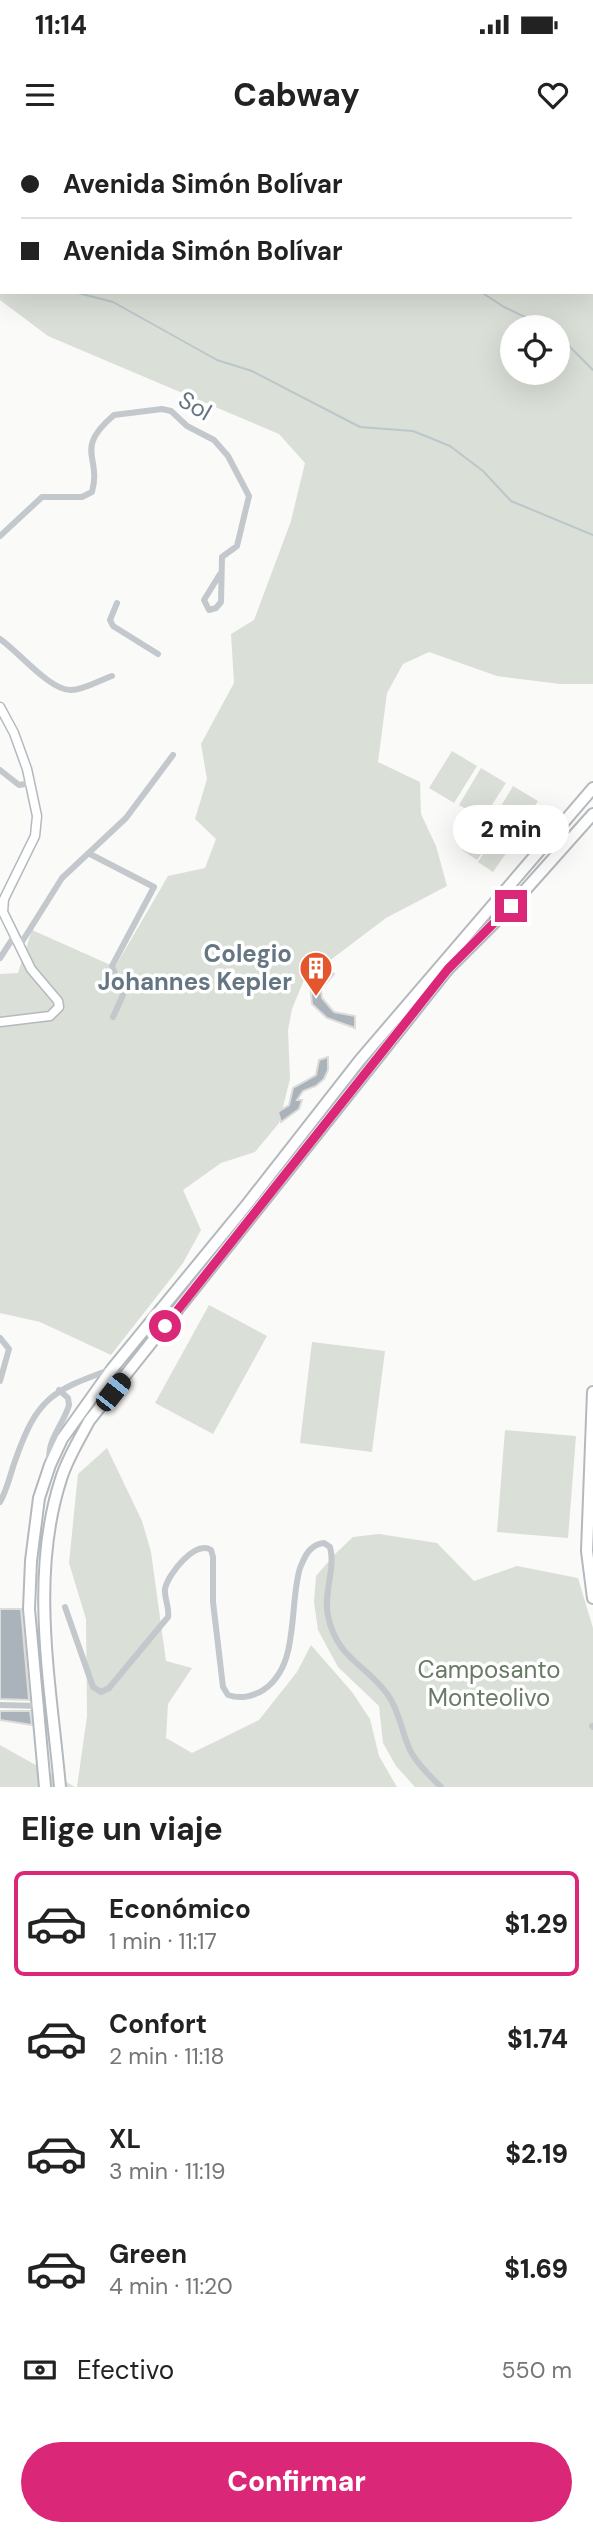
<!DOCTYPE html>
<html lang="es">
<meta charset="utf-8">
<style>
:root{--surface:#fff;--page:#f6f6f6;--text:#222;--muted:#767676;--line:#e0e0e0;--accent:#db2777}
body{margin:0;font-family:"DM Sans",sans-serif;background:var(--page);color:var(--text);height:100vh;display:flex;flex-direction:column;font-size:26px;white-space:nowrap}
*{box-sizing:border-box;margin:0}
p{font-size:23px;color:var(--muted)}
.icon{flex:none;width:38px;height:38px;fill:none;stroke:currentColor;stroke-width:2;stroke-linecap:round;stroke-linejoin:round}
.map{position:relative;height:1647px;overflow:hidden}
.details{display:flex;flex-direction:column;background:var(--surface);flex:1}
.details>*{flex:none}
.hud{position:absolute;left:0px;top:0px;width:593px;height:154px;box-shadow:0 7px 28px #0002;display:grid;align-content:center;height:154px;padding:0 21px;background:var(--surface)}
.tools{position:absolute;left:500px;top:175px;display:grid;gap:14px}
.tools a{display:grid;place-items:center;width:70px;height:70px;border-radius:50%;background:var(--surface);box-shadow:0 7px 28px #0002;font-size:35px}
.end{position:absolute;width:32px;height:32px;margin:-16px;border:9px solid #db2777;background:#fff;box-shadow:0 0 0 4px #fff}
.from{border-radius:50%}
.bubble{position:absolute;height:49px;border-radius:24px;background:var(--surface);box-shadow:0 7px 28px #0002;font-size:23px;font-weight:800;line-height:49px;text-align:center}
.car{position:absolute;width:21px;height:42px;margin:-21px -10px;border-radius:9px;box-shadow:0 0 5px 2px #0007;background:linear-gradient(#222 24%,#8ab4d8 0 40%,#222 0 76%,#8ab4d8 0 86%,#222 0)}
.hud b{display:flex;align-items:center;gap:24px;height:66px;font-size:26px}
.hud b+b{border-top:2px solid var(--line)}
.hud i{width:18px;height:18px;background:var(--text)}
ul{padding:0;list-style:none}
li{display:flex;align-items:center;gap:21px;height:105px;margin:0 14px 10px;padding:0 7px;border:4px solid transparent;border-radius:10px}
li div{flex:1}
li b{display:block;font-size:26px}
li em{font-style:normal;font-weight:800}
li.current{border-color:var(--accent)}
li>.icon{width:63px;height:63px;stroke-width:1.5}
h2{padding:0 21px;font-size:32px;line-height:84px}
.pay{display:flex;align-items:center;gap:18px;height:77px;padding:0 21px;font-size:26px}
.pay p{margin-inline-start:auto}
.action{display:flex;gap:14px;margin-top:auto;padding:14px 21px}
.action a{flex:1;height:80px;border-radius:42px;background:var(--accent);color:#fff;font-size:28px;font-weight:800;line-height:80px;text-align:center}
.status{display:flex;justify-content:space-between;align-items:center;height:49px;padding:0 35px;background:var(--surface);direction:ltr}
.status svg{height:19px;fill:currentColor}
header{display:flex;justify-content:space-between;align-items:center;height:91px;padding:0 21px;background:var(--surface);font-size:32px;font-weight:800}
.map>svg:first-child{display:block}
.green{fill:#dadfd7;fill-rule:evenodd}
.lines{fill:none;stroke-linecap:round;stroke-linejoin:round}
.stream{stroke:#bbc7cb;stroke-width:2}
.building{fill:#aab3b9;stroke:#dcdcda;stroke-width:2}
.secondary-casing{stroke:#b3babf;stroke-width:11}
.highway-casing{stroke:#b4b9bd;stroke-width:14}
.street{stroke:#c3c8cc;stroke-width:6}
.secondary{stroke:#fff;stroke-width:8}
.highway{stroke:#fff;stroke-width:10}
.route{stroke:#db2777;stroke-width:9}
.labels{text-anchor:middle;stroke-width:7;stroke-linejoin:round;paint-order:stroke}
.street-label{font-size:24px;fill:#657683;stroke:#fff}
.poi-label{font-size:24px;font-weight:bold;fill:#657683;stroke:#fff;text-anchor:end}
.park-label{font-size:24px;fill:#687a64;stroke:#fff}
</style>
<div class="status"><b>11:14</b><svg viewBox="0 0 49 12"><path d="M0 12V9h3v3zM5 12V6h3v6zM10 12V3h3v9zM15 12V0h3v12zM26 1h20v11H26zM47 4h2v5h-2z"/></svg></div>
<header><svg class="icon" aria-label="menu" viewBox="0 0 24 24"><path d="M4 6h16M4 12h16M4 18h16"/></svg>Cabway<svg class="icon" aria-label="heart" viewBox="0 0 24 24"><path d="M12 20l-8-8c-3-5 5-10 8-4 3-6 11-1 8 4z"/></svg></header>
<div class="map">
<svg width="593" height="1647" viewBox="0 0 593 1647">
<rect width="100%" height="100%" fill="#fafaf8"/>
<path class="green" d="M0,0L111,2H2V152H592L593,86V544H560L497,536L429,512L403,524L387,553L378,622L420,642L421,674L436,706L447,746L386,778L304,840L292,869L288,890L290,939L279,983L255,1012L221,1023L183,1050L201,1090L183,1123L111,1215L40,1182L0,1173V834L18,833L32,790L115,827L168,736L205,728L216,699L195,679L207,639L201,604L234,543L231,494L254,480L291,381L305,323L279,294L48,196L0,160ZM513,187H558V233H513Z
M452,611L477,626L454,663L429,648Z
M481,628L506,643L483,679L459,665Z
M513,646L538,661L515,697L491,683Z
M479,685L495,695L477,720L462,710Z
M495,696L511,706L493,732L478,722Z
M209,1165L267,1196L213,1294L155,1263Z
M312,1202L385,1211L372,1312L300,1303Z
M505,1290L576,1296L568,1398L497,1392Z
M107,1308L142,1381L151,1412L166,1521L192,1528L168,1564L166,1598L192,1613L259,1580L297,1532L311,1505L352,1552L370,1579L379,1616L397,1647H77L87,1576L86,1479L69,1423L78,1334Z
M379,1394L437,1403L474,1441L517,1426L578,1438L593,1488V1647H415L396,1626L383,1603L379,1566L338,1527L318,1490L314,1462L316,1436L335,1414L353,1397Z
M0,1605L75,1647H0Z"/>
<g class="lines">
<path class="stream" d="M194,0L197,2
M0,117H2
M74,152L113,162L217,220L252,231L360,287L413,291L450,306L483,331L511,361L593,395
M481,152L504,167L546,187
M558,195L593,230"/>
</g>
<path class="building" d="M326,827L334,834L321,849L322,858L334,872L355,876V888L327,878L312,864L310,843Z
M328,917V930L324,939L316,946L303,951L297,960H302L299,969L281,982L278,972L289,965L293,948L316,935L319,920Z
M0,1469H21L29,1560L0,1559Z
M0,1571H30L32,1585L0,1580Z"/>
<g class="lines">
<defs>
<path id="secondary" d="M0,567L14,593L27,629L37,676L35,696L4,759L3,772L31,829L58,861L59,867L50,876L0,882"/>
<path id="highway" d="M593,1252L587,1411L593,1458
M45,1647L29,1469L31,1421L39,1358L50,1325L62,1299L112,1229L245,1067L360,920L593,648
M60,1647C51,1546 29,1437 61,1339C67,1319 79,1300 89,1281L448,829L511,766L593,674"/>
</defs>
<use href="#secondary" class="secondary-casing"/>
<use href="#highway" class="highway-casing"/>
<path class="street" d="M0,396L42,357H82L92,352C102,316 73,310 114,275L162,269L171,271L187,286L214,300L228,316L249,356L237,406L222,417L221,462L216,468L209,470L204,460L220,434
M117,463L110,480L113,486L158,514
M0,499C18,511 50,551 71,550C84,550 100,540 112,536
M0,630L19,645L31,643
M90,714L154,747L112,826L123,855L113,877
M20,805L62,738L126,678L173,615
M0,818L15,795
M0,1198L9,1209L0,1241
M50,1323C45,1302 64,1284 69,1265L68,1258L59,1250
M0,1362C7,1350 10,1335 15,1321C37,1258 51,1251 112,1229L124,1237
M65,1467L93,1547L101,1552L109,1548L168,1477C170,1468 164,1459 165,1449C168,1434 195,1400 211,1410L213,1417V1462L223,1547L228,1555C240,1559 249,1557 260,1552C301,1529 288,1468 300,1428C305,1416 309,1405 324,1403L330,1407C336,1428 323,1453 328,1476C337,1519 366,1524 388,1555C399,1570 402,1593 410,1610C417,1624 430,1636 441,1647
M0,1565L40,1566
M592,1586L593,1587"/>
<use href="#secondary" class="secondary"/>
<use href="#highway" class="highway"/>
</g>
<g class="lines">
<path class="route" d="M165,1186L448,829L511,766"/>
</g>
<defs>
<symbol id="building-pin" viewBox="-11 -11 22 30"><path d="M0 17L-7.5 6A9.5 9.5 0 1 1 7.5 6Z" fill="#e4572e" stroke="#fff"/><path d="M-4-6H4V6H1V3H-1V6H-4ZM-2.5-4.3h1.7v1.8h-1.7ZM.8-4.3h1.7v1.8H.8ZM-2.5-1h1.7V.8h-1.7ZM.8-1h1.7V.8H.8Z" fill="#fff"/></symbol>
</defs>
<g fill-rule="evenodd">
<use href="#building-pin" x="297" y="809" width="38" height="52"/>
</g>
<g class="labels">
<g class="street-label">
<text transform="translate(195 266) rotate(30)" y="8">Sol</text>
</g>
<g class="poi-label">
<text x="292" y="822">Colegio<tspan x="292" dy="28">Johannes Kepler</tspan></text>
</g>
<g class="park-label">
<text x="489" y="1538">Camposanto<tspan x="489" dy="28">Monteolivo</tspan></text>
</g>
</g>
</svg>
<div class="tools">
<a><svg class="icon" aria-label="locate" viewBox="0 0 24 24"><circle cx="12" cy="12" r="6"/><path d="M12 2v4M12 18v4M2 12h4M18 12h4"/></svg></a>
</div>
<i class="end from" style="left:165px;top:1186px"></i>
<i class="end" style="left:511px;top:766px"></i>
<div class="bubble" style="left:453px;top:665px;width:116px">2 min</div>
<i class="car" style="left:113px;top:1252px;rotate:38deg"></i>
<div class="hud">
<b><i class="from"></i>Avenida Simón Bolívar</b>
<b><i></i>Avenida Simón Bolívar</b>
</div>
</div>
<section class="details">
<h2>Elige un viaje</h2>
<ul>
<li class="current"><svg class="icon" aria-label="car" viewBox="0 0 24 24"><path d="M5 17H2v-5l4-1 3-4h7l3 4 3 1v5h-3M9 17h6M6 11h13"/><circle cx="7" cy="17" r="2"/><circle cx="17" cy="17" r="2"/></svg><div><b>Económico</b><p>1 min · 11:17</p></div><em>$1.29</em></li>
<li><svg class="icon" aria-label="car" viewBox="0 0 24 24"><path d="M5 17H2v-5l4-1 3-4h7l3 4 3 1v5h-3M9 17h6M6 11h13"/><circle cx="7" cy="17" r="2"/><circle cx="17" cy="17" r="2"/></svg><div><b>Confort</b><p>2 min · 11:18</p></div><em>$1.74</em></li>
<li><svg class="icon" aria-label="car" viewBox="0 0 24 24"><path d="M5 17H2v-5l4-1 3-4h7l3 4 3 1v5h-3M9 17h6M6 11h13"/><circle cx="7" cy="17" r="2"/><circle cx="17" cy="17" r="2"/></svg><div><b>XL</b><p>3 min · 11:19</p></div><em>$2.19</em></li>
<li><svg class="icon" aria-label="car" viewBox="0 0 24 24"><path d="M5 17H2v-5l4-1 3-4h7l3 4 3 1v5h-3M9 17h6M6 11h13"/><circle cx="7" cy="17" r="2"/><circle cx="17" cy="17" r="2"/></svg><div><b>Green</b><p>4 min · 11:20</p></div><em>$1.69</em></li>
</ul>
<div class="pay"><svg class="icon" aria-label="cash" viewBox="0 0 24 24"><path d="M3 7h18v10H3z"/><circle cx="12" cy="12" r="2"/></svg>Efectivo<p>550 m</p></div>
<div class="action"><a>Confirmar</a></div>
</section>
